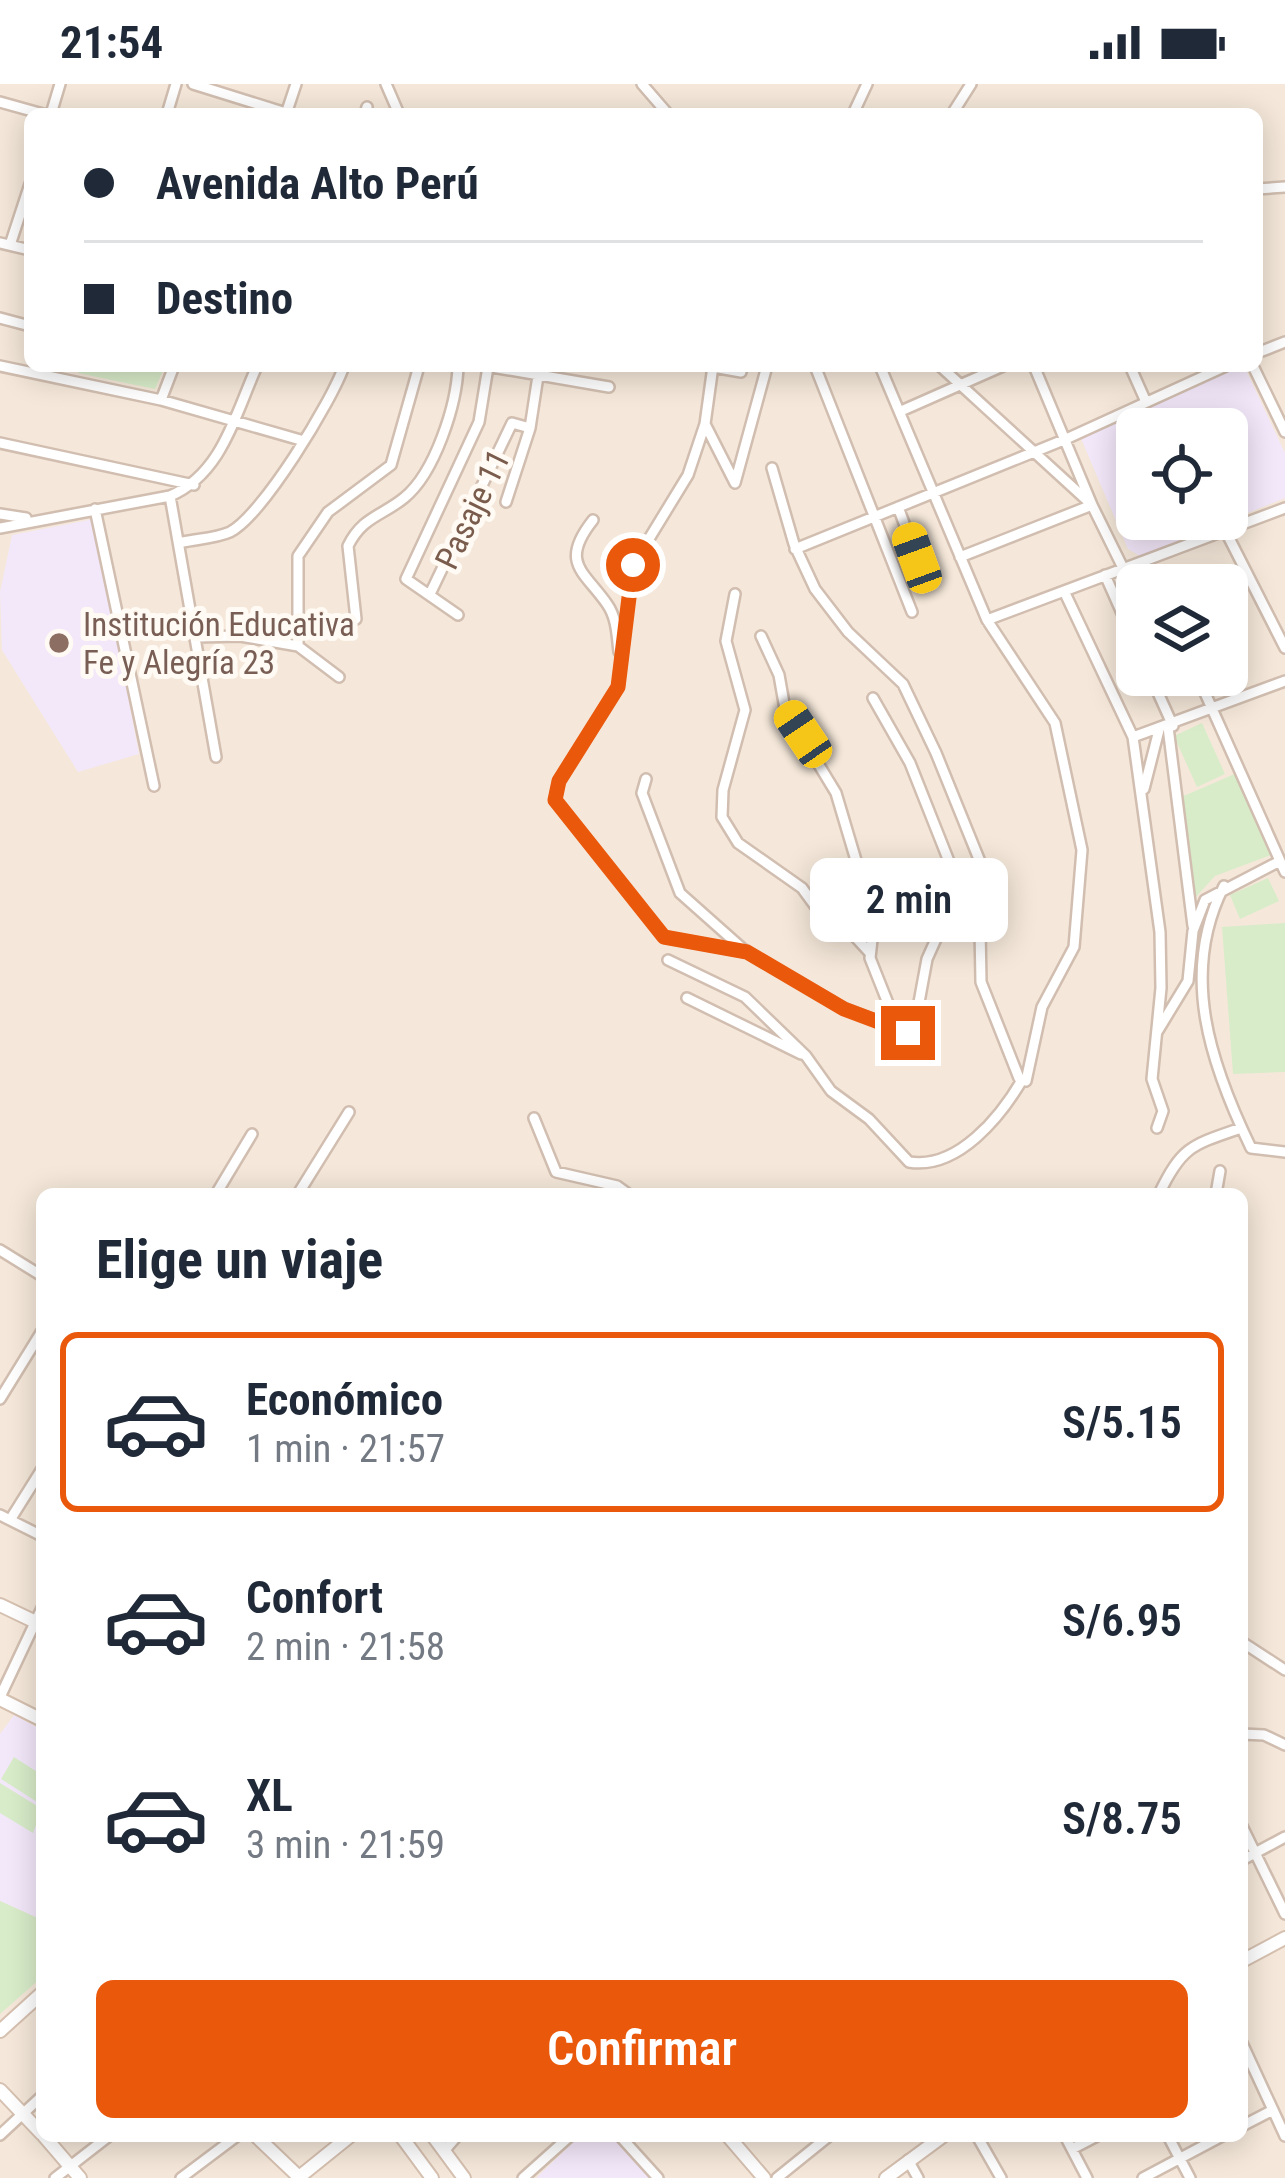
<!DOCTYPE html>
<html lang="es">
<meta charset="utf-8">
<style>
:root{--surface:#fff;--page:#f2f2f3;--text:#1f2937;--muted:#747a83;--line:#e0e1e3;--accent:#ea580c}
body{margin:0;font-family:"Roboto Condensed",sans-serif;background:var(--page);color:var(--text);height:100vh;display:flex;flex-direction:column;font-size:45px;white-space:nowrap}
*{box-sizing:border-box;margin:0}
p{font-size:39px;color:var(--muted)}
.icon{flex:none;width:66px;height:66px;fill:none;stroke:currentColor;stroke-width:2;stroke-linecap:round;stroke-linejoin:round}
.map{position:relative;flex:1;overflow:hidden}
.side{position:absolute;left:36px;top:1104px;width:1212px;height:954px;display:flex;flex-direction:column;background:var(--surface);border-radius:18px;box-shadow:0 6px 30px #0003}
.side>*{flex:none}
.guide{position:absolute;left:24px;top:24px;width:1239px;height:264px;border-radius:18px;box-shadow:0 6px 30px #0003;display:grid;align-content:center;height:264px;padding:0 60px;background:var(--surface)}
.buttons{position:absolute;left:1116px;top:324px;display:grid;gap:24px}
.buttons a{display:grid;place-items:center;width:132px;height:132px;border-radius:18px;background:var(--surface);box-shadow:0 6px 30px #0003;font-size:60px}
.end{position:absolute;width:54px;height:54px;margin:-27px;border:15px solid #ea580c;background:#fff;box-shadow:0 0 0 6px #fff}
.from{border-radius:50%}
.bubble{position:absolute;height:84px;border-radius:18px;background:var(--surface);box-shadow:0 6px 30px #0003;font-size:39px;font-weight:600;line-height:84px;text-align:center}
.car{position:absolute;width:36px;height:72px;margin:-36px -18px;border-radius:15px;box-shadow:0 0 9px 3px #0007;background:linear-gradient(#f5c518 24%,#345 0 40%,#f5c518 0 76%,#345 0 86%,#f5c518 0)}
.guide b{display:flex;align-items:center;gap:42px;height:114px;font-size:45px}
.guide b+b{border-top:3px solid var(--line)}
.guide i{width:30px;height:30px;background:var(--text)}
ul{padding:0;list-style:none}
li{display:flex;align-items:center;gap:36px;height:180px;margin:0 24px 18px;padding:0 36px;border:6px solid transparent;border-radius:18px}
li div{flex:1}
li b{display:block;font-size:45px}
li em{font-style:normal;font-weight:600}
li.on{border-color:var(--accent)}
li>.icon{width:108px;height:108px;stroke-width:1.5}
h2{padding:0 60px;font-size:54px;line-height:144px}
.button{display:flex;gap:24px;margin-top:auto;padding:24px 60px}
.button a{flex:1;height:138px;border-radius:18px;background:var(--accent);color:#fff;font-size:48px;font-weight:600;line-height:138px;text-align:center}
.status{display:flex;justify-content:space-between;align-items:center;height:84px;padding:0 60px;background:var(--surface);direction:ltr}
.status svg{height:33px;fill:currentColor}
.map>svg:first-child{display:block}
.residential{fill:#f5e8da;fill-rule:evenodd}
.education{fill:#f3e8fa;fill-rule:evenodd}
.green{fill:#d8ecc9}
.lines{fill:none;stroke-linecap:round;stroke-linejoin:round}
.street-casing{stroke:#d1beb0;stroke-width:14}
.secondary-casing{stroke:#d6c0b0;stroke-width:16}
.street{stroke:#fff;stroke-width:9}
.secondary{stroke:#fff;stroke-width:12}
.route{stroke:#ea580c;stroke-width:15}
.education-dot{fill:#8d6e63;stroke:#fffaf3;stroke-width:4.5}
.labels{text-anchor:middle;stroke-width:10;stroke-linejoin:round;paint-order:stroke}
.street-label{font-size:33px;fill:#7a5c4d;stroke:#fffaf3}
.education-label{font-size:33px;fill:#785e54;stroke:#fffaf3;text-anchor:start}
</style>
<div class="status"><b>21:54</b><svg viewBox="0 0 49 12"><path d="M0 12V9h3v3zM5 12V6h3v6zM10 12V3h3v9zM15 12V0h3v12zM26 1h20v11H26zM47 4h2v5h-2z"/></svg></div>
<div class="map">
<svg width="1285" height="2094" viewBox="0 0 1285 2094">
<rect width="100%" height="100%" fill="#fdf6ec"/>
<path class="residential" d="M0,0H1285V2094H0ZM30,30H1257V282H30ZM1137,345H1227V435H1137ZM1137,501H1227V591H1137ZM42,1110H1242V2052H42Z"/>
<path class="education" d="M1234,282H1244L1285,369V414L1140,472L1128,465L1080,352ZM1137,345H1227V435H1137Z
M94,435L139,670L78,688L2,566L0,508L12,451Z
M14,1631L42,1646V1836L0,1817V1650Z
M580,2052H613L651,2094H536Z"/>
<path class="green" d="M80,282H165L155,305L78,289Z
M1202,639L1225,690L1197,703L1174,652Z
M1237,689L1271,771L1215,792L1195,814L1179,714Z
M848,783L865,819L840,830L824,794Z
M1268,794L1279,817L1240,835L1230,811Z
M1285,839V988L1233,990L1222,843Z
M14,1673L42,1691V1721L1,1695Z
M0,1699L42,1725L33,1749L0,1729Z
M0,1817L42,1836V1893L0,1930Z"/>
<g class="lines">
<defs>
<path id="street" d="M193,0L286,29
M386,0L399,30
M642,0L668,30
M0,18L43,30
M51,30L60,0
M167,30L176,0
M286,30L296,0
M365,30L367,23
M853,30L867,0
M952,30L971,0
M1257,105L1285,103
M0,159L30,166
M10,161L30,100
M0,234L30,242
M1257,269L1285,258
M0,282L161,316L304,357
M486,282L609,303
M713,282L705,340L688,391L633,481L618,603L559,697L555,716L664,853L747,868L843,924L908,949L915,940L927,875L949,826L950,792L959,790L980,845L981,898L1019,994L1026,997L1042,923L1074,863L1082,766L1055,639L987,536L880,282
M815,282L912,528
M940,282L1092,421L1123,484
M1130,282L1146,318
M1253,282L1285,348
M713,283L741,288
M161,316L174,282
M901,327L1003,282
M705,340L735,399L767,282
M0,359L194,401
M772,384L794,460L815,505L848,548L903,600L936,669L983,785L981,840
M170,412L216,673
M506,418L530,344L538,292
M898,423L917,474
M95,425L154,702
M0,430L26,434
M593,436C559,479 584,487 607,520C617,534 617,552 619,568
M0,444L170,412C222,390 235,331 257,282
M1225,446L1285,564
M183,458C197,455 217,454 230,448C262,432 332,317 344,282
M795,465L1066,355L1226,282
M960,473L1092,421L1034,282
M1141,478L1152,501
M1105,491L1137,563
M1064,507L1133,653L1160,848L1161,904L1152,995L1163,1027L1157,1044
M430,510L512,339L530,344
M735,510L726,557L745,626L723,706L722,733L738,759L802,804L824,834L848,845L870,869
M458,531L406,495L479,338L488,283
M356,535L348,462C362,433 382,432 404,414C435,389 457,320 458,282
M987,536L1285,424
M761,552L779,591L785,625L836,709L874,837L870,874L899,947
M197,553L240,552L298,562L339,593
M298,562V472L328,428L391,381L419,282
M1150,591L1173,642
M1197,591L1285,788
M873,614L910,679L954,790
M1168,643L1193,842
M1133,653L1285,597
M646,695L642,709L680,809L743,865
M1144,705L1159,646
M1224,802C1179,890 1211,981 1251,1064L1285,1068
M668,876L745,913L806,972L831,1007L869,1035L909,1078C958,1086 1001,1032 1022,996
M687,914L801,970
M1157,948L1188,897L1193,847L1205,816L1280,777
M534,1034L556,1088L617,1102L628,1110
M216,1110L252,1050
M298,1110L349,1028
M1159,1110C1182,1062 1192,1061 1241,1044
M1216,1110L1220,1087
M0,1166L42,1192
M0,1315L42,1247
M0,1431L42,1452
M10,1436L42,1385
M1242,1558L1285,1586
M0,1613L42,1524
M1242,1650L1264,1651L1285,1661
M1242,1742L1285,1830
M1242,1776L1285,1753
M1242,1959L1285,2052
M1242,2042L1273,2026
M0,2051L42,2012
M620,2052L658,2094
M977,2052L1001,2094
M1065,2052L1087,2094
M1168,2052L1190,2094
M1072,2065L1097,2052
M444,2067L457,2052
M908,2076L918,2094
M55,2094L109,2052
M181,2094L237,2052
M523,2094L570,2052
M777,2094L829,2052
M1143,2094L1222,2052"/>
<path id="secondary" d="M0,1521L42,1541
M0,1615L42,1636
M1242,1877L1285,1854
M0,1947L42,1909
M0,2006L42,2050
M44,2052L80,2094
M256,2052L299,2093
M401,2052L432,2094
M433,2052L464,2094
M728,2052L764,2094
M298,2094L350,2052
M886,2094L943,2052"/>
</defs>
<use href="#street" class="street-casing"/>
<use href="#secondary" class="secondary-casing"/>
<use href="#street" class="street"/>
<use href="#secondary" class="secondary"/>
</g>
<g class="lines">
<path class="route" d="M633,481L618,603L559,697L555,716L664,853L747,868L844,925L908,949"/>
</g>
<circle class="education-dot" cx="59" cy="559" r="12"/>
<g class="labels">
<g class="street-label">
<text transform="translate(472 425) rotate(-64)" y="12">Pasaje 11</text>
</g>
<g class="education-label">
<text x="83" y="552">Institución Educativa<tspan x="83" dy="38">Fe y Alegría 23</tspan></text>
</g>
</g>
</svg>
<div class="buttons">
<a><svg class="icon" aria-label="locate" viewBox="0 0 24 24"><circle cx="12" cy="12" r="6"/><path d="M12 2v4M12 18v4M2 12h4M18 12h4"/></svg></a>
<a><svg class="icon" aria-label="layers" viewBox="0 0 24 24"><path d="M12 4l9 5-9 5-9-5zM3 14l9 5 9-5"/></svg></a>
</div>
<i class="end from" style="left:633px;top:481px"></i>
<i class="end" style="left:908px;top:949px"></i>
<div class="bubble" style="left:810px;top:774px;width:198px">2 min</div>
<i class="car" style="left:917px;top:474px;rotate:340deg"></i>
<i class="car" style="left:803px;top:650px;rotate:326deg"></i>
<div class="guide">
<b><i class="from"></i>Avenida Alto Perú</b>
<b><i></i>Destino</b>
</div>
<section class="side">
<h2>Elige un viaje</h2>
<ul>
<li class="on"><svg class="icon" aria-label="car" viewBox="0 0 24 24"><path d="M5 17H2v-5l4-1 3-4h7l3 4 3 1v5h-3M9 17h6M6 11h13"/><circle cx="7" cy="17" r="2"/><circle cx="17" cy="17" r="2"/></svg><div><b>Económico</b><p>1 min · 21:57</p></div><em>S/5.15</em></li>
<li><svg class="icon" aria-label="car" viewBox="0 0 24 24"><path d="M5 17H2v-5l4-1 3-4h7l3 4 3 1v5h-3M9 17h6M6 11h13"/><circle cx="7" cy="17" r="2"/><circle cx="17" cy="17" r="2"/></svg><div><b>Confort</b><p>2 min · 21:58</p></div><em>S/6.95</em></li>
<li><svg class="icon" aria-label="car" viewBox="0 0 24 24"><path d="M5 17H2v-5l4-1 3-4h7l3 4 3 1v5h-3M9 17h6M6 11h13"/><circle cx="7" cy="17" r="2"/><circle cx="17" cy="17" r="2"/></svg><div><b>XL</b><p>3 min · 21:59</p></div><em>S/8.75</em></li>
</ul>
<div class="button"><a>Confirmar</a></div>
</section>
</div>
